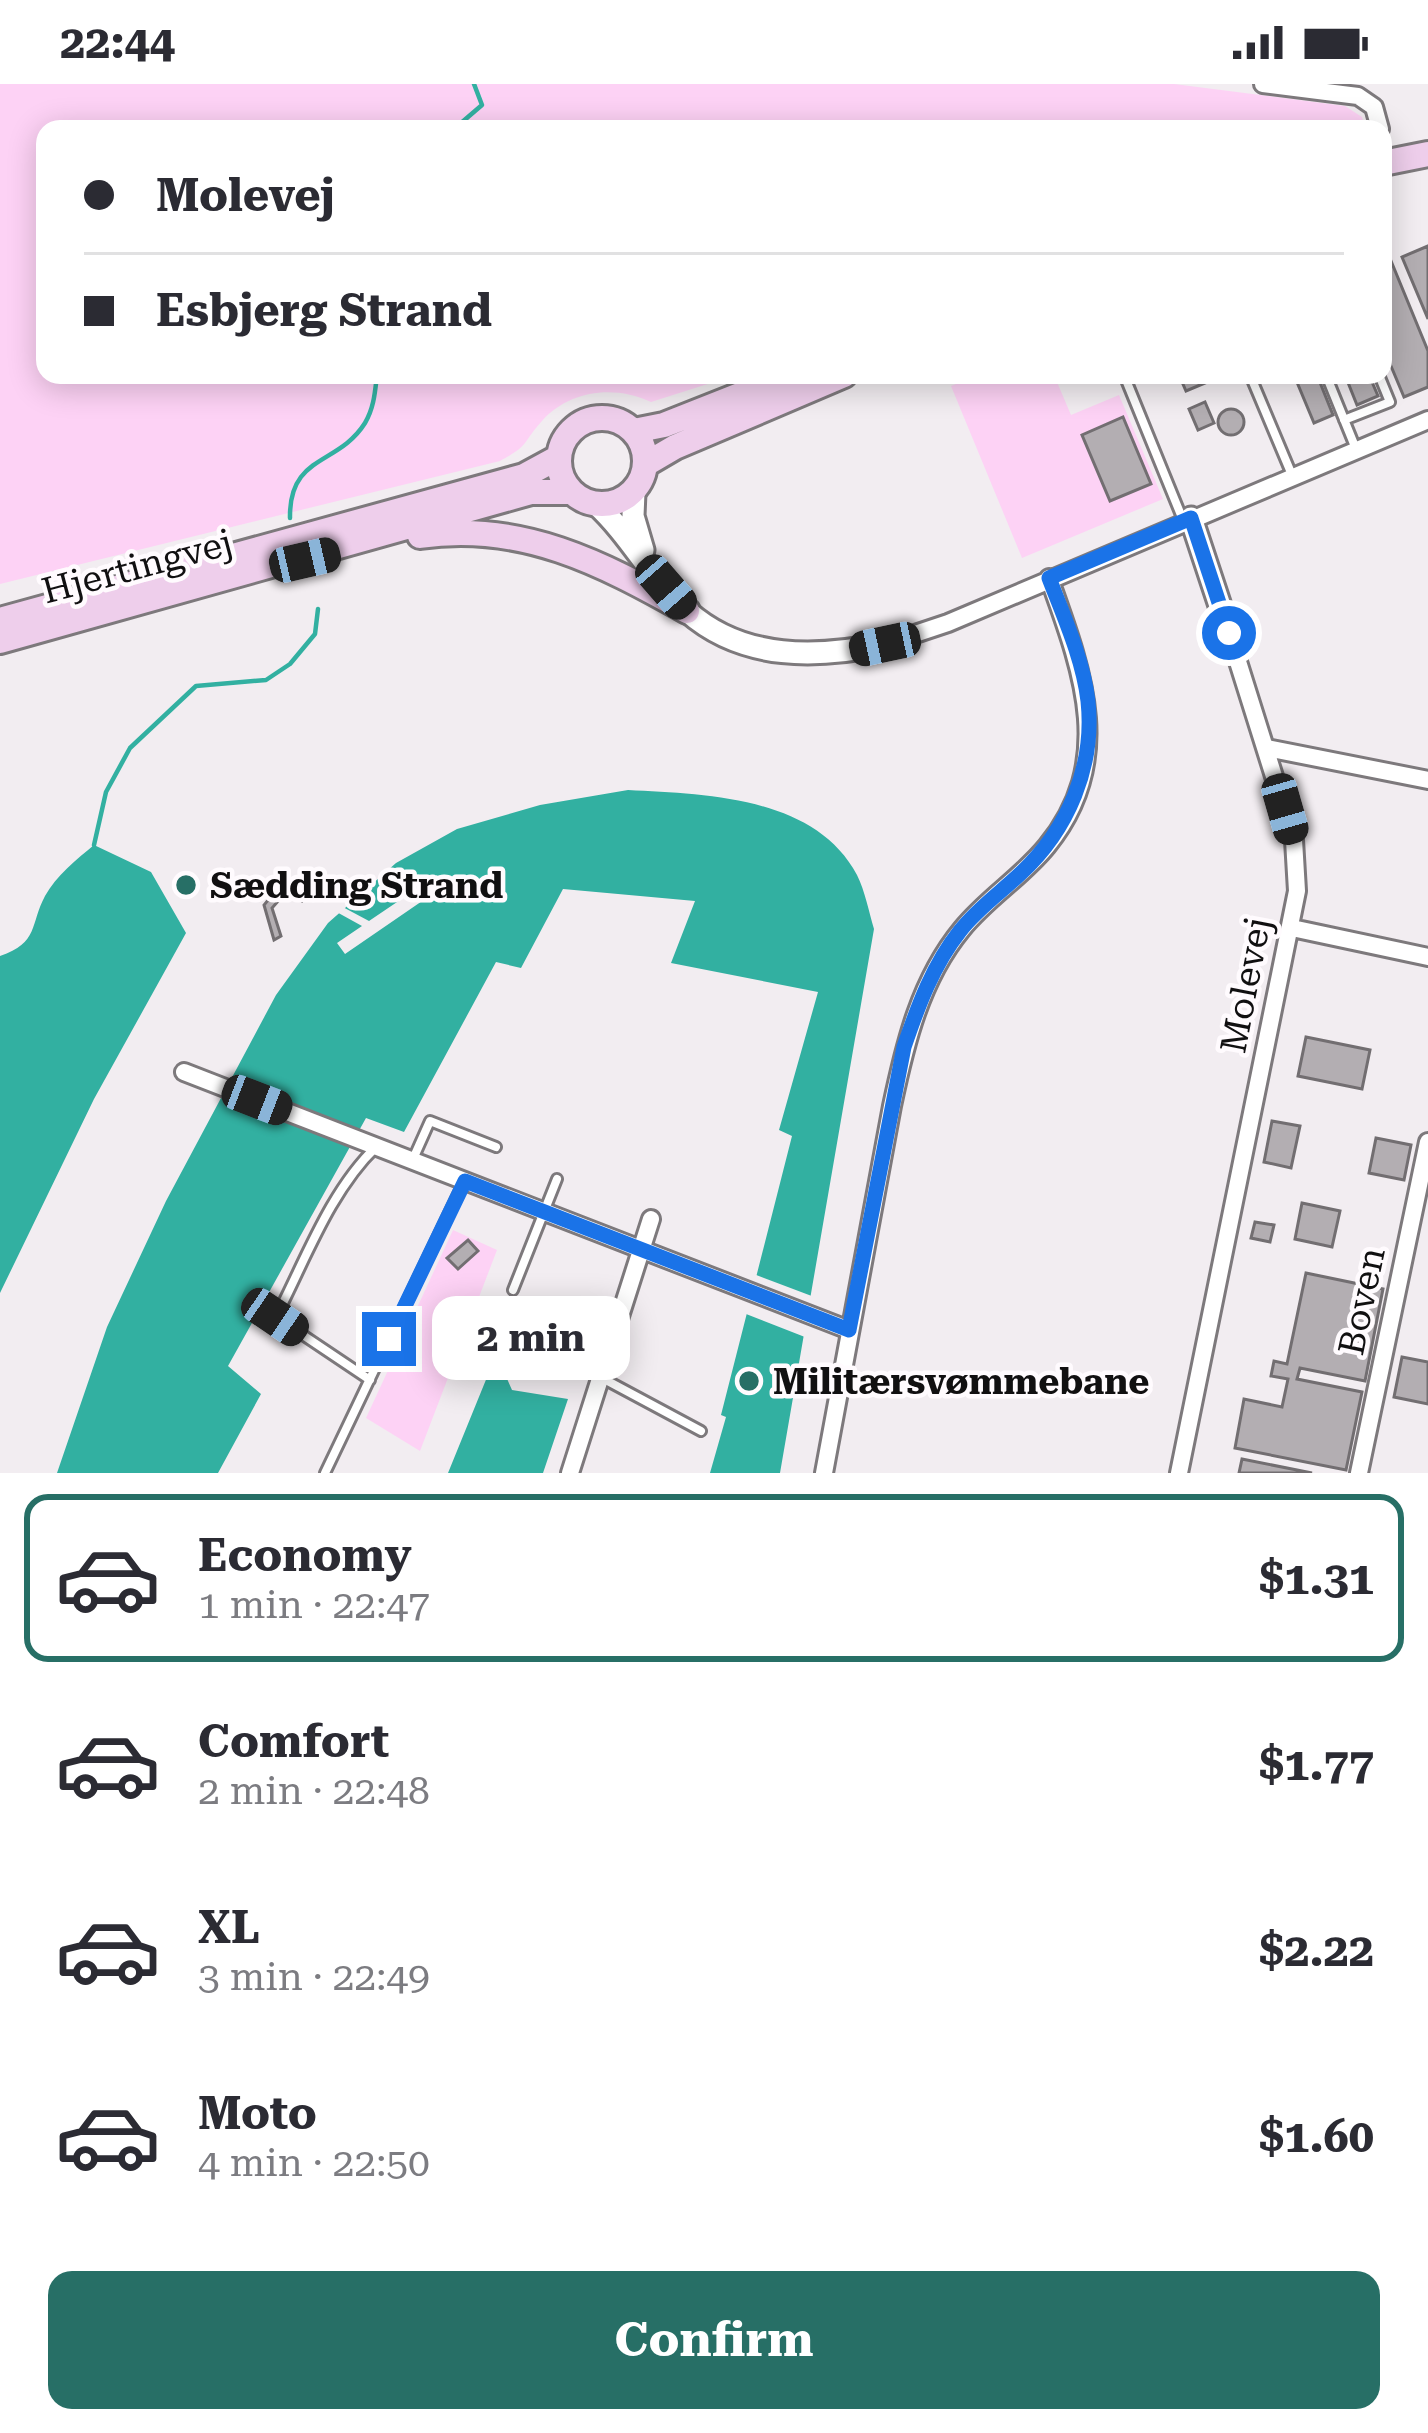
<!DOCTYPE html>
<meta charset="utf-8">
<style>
:root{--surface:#fff;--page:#f7f7f7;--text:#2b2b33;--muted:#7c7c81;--line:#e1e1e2;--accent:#276f66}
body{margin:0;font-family:"Roboto Serif",serif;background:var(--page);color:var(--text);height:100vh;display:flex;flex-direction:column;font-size:45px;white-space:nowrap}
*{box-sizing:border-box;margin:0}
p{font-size:39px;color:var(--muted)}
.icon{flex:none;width:66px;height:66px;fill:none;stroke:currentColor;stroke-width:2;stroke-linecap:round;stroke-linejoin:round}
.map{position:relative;height:1389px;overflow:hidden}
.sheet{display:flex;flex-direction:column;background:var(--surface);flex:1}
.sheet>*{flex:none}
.hud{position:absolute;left:36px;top:36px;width:1356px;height:264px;border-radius:24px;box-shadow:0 6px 30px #0003;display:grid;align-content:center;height:264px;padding:0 48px;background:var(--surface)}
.end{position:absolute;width:54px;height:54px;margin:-27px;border:15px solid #1a73e8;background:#fff;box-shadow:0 0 0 6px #fff}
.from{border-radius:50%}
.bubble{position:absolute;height:84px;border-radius:24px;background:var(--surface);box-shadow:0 6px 30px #0003;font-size:39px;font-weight:700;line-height:84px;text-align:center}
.car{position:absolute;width:36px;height:72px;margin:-36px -18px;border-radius:15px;box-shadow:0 0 9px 3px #0007;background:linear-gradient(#222 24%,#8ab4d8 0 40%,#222 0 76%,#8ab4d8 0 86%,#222 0)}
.hud b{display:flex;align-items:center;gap:42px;height:114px;font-size:45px}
.hud b+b{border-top:3px solid var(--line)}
.hud i{width:30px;height:30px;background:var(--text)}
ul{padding:21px 0 0;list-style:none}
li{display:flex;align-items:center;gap:36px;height:168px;margin:0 24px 18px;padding:0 24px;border:6px solid transparent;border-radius:24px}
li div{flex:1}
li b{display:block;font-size:45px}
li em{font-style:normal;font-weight:700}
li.selected{border-color:var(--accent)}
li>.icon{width:108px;height:108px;stroke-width:1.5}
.action{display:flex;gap:24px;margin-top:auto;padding:24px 48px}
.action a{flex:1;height:138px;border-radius:24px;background:var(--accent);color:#fff;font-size:48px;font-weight:700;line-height:138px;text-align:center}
.status{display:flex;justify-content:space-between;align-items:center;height:84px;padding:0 60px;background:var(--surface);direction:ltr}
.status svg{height:33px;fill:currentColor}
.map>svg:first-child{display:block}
.green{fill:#fdd2f5}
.water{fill:#32b0a1}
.pier{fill:#f2edf1}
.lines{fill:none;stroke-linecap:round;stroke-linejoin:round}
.stream{stroke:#32b0a1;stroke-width:4.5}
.building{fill:#b3aeb2;stroke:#726e71;stroke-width:3}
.service-casing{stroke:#7d797c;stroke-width:14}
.minor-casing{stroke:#7d797c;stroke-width:22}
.tertiary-casing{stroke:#7d797c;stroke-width:27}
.secondary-casing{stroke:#7d797c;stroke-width:30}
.service{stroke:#fff;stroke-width:8}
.minor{stroke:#fff;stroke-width:16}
.tertiary{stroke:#fff;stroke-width:21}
.secondary{stroke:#eeceeb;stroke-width:24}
.route{stroke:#1a73e8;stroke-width:15}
.poi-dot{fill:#276f66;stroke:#fffbfe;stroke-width:4.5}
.labels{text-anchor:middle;stroke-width:9;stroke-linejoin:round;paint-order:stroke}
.street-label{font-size:36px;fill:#111011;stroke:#fffbfe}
.poi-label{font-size:36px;font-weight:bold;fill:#111011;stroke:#fffbfe;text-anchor:start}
</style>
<div class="status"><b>22:44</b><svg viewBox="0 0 49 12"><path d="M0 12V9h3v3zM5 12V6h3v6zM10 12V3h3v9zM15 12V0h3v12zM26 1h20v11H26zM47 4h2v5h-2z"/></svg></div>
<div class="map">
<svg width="1428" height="1389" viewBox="0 0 1428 1389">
<rect width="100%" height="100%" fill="#f2edf1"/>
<path class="green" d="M0,0H1174L1345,22L1362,33L1365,45H45V291H736L651,318C614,301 570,306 542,337C522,359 530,361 500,377L0,500Z
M978,291H1054L1071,331L1119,311L1163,415L1022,474L951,302Z
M453,1146L497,1166L420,1367L366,1334Z"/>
<path class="water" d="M628,706C705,710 815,712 857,791C865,807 869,828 874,845L780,1389H710L726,1333L721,1331L792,1052L779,1046L818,908L671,879L695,817L563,805L521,884L496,878L404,1048L366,1034L228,1282L261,1310L218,1389H57L107,1243L166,1117L276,911L328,839L396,779L457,745L540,721Z
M94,761L151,788L186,849L94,1015L0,1209V872C39,859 30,840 45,812C56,792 77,775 94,761Z
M494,1276L501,1281L512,1306L568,1315L543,1389H448Z"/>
<path class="pier" d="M437,791L444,802L345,870L337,859L362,842L333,826L339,821L369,837Z
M751,1189L817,1214L810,1255L741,1228Z"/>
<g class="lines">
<path class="stream" d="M454,45L482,21L474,0
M290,434C289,370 338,382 365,339C374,324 375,308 377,291
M94,761L106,708L130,664L196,602L266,596L290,580L315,550L318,525"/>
</g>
<path class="building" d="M1428,162V235L1402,173Z
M1389,172L1428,267V303L1404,313L1383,263V174Z
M1179,291H1224L1186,307Z
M1294,291H1317L1333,331L1314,339Z
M1345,291H1369L1378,312L1357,321Z
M1205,318L1214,339L1198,346L1189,325Z
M1218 338a13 13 0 1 1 26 0a13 13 0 1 1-26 0Z
M1123,333L1151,400L1110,417L1082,351Z
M287,793L310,806L302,817L287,807L272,824L281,852L274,856L264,821Z
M1306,953L1370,966L1362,1005L1298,992Z
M1272,1037L1300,1042L1291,1084L1264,1078Z
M1376,1054L1411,1061L1404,1096L1369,1089Z
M1302,1119L1340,1127L1332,1163L1295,1155Z
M1255,1138L1274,1141L1270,1158L1251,1154Z
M468,1156L478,1167L458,1185L447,1174Z
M1306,1189L1383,1205L1365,1297L1300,1284L1297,1295L1362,1308L1346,1386L1235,1364L1244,1315L1282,1323L1288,1295L1271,1292L1274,1277L1287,1280Z
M1402,1273L1428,1278V1320L1394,1313Z
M1242,1375L1312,1389H1239Z"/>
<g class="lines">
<defs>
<path id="service" d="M1124,291L1183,436
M1250,291L1292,391
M1326,291L1356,365
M1344,336L1390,318L1379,291
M413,1075L430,1037L496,1063
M513,1206L557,1095
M602,1294L701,1347
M370,1296L276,1233C305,1177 330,1107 376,1063
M325,1389L464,1098"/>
<path id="minor" d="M1263,0L1358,12L1374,23L1380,45
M885,560L948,539L1428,336
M1267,664L1428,696
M1292,844L1428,873
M184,988L849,1246
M570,1389L651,1135
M824,1389L892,1022C905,960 920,896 962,845C987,814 1022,793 1047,762C1117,676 1082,586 1049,494
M1179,1389L1297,807L1294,756L1229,549
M1359,1389L1428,1058"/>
<path id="tertiary" d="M634,408L633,432L643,466
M596,420C631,452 653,497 688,528C744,577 818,574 885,560
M1191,434L1229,549"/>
<path id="secondary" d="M1383,79L1428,70
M559 377a43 43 0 1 1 86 0a43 43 0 1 1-86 0Z
M634,347L664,341L750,307L813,292
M646,380L675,363L844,291
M420,452C521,437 602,479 687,527
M0,536L524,392L559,373
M0,557L531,408H572"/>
</defs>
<use href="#service" class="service-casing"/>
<use href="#minor" class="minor-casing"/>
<use href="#tertiary" class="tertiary-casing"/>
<use href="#secondary" class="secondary-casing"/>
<use href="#service" class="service"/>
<use href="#minor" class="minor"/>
<use href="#tertiary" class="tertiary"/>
<use href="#secondary" class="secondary"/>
</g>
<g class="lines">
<path class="route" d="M389,1255L465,1097L849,1246L904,963C918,922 933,881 960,847C977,825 1000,809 1020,790C1068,746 1095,682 1088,617C1083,575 1064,533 1049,494L1191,434L1229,549"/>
</g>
<g class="poi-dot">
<circle cx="186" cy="801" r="12"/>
<circle cx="749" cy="1297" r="12"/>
</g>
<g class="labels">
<g class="street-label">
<text transform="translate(137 482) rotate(-15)" y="13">Hjertingvej</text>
<text transform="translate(1245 901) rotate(-79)" y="13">Molevej</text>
<text transform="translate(1361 1217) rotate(-78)" y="13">Boven</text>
</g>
<g class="poi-label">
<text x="210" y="814">Sædding Strand</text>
<text x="773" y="1310">Militærsvømmebane</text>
</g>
</g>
</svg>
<i class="end from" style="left:1229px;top:549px"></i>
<i class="end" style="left:389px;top:1255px"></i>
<div class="bubble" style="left:432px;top:1212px;width:198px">2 min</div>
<i class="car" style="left:305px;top:476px;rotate:77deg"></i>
<i class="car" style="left:666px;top:503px;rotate:139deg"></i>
<i class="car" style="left:885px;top:560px;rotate:258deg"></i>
<i class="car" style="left:1285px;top:725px;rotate:164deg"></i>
<i class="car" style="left:257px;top:1016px;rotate:111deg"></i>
<i class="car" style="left:275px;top:1233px;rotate:124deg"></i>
<div class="hud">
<b><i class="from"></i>Molevej</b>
<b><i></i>Esbjerg Strand</b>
</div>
</div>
<section class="sheet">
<ul>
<li class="selected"><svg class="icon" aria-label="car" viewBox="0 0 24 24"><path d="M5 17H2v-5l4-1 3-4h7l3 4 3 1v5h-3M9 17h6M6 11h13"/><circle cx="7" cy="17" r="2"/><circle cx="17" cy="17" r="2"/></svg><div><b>Economy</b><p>1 min · 22:47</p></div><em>$1.31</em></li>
<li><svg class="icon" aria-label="car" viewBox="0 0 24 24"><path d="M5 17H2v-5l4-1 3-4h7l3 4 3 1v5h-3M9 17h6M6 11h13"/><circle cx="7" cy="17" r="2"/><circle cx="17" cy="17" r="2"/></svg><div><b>Comfort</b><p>2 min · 22:48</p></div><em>$1.77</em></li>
<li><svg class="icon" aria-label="car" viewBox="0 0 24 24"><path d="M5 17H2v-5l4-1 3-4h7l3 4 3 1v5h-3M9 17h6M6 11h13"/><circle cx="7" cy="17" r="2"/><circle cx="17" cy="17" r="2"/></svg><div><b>XL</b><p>3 min · 22:49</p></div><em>$2.22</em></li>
<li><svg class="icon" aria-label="car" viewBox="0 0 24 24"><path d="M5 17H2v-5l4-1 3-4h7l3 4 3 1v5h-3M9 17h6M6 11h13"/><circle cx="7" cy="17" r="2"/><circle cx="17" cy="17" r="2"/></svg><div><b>Moto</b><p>4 min · 22:50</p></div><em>$1.60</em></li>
</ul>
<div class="action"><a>Confirm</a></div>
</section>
